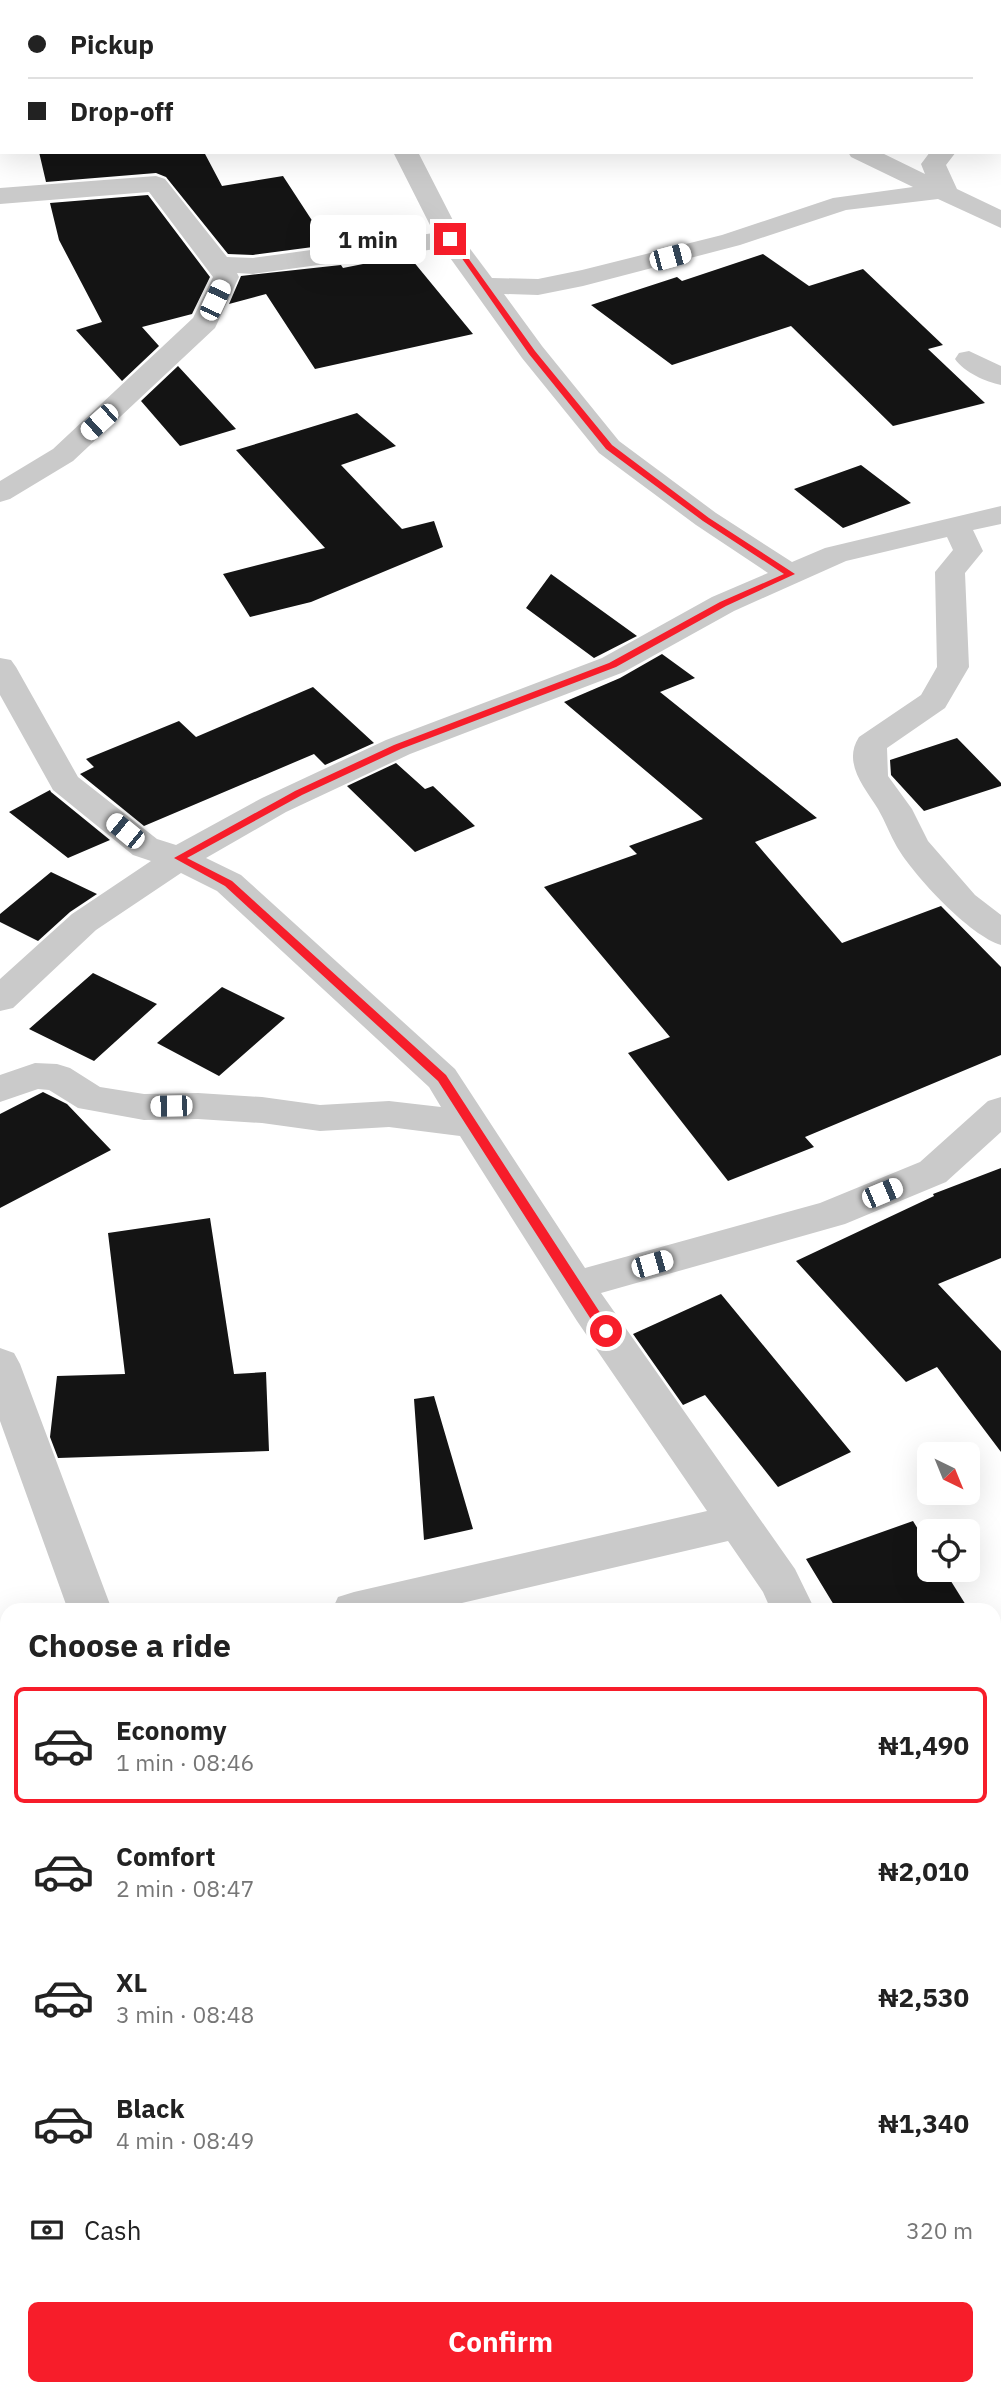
<!DOCTYPE html>
<meta charset="utf-8">
<style>
:root{--surface:#fff;--page:#f6f6f6;--text:#222;--muted:#767676;--line:#e0e0e0;--accent:#f71d2a}
body{margin:0;font-family:"IBM Plex Sans",sans-serif;background:var(--page);color:var(--text);height:100vh;display:flex;flex-direction:column;font-size:26px;white-space:nowrap}
*{box-sizing:border-box;margin:0}
p{font-size:23px;color:var(--muted)}
.icon{flex:none;width:38px;height:38px;fill:none;stroke:currentColor;stroke-width:2;stroke-linecap:round;stroke-linejoin:round}
.map{position:relative;flex:1;overflow:hidden}
.details{position:absolute;left:0px;top:1603px;width:1001px;height:793px;display:flex;flex-direction:column;background:var(--surface);border-radius:21px 21px 0 0;box-shadow:0 7px 28px #0002}
.details>*{flex:none}
.guide{position:absolute;left:0px;top:0px;width:1001px;height:154px;box-shadow:0 7px 28px #0002;display:grid;align-content:center;height:154px;padding:0 28px;background:var(--surface)}
.needle{width:46px;rotate:137deg}
.controls{position:absolute;left:917px;top:1442px;display:grid;gap:14px}
.controls a{display:grid;place-items:center;width:63px;height:63px;border-radius:10px;background:var(--surface);box-shadow:0 7px 28px #0002;font-size:35px}
.end{position:absolute;width:32px;height:32px;margin:-16px;border:9px solid #f71d2a;background:#fff;box-shadow:0 0 0 4px #fff}
.from{border-radius:50%}
.bubble{position:absolute;height:49px;border-radius:10px;background:var(--surface);box-shadow:0 7px 28px #0002;font-size:23px;font-weight:800;line-height:49px;text-align:center}
.car{position:absolute;width:21px;height:42px;margin:-21px -10px;border-radius:9px;box-shadow:0 0 5px 2px #0007;background:linear-gradient(#fff 24%,#345 0 40%,#fff 0 76%,#345 0 86%,#fff 0)}
.guide b{display:flex;align-items:center;gap:24px;height:66px;font-size:26px}
.guide b+b{border-top:2px solid var(--line)}
.guide i{width:18px;height:18px;background:var(--text)}
ul{padding:0;list-style:none}
li{display:flex;align-items:center;gap:21px;height:116px;margin:0 14px 10px;padding:0 14px;border:4px solid transparent;border-radius:10px}
li div{flex:1}
li b{display:block;font-size:26px}
li em{font-style:normal;font-weight:800}
li.current{border-color:var(--accent)}
li>.icon{width:63px;height:63px;stroke-width:1.5}
h2{padding:0 28px;font-size:32px;line-height:84px}
.pay{display:flex;align-items:center;gap:18px;height:77px;padding:0 28px;font-size:26px}
.pay p{margin-inline-start:auto}
.cta{display:flex;gap:14px;margin-top:auto;padding:14px 28px}
.cta a{flex:1;height:80px;border-radius:10px;background:var(--accent);color:#fff;font-size:28px;font-weight:800;line-height:80px;text-align:center}
.map>svg:first-child{display:block}
.building{fill:#141414}
.lines{fill:none;stroke-linecap:round;stroke-linejoin:round}
.minor{fill:#cacaca;fill-rule:evenodd}
.route{fill:#f71d2a}
</style>
<div class="map">
<svg width="1001" height="2395" viewBox="0 0 1001 2395">
<rect width="100%" height="100%" fill="#fff"/>
<path class="building" d="M39,152H204L222,186L283,176L328,245L253,255L228,254L166,177L156,173L46,182Z
M148,195L210,277L192,314L142,327L159,346L122,381L76,330L102,322L59,240L50,203Z
M763,254L809,286L863,269L943,345L928,349L985,403L893,426L791,326L672,365L591,305L677,277L682,281Z
M408,255L473,334L315,369L266,294L229,304L241,276L341,265L343,268Z
M178,366L236,429L180,446L141,401Z
M357,413L396,446L341,465L402,529L434,521L443,547L311,602L250,617L223,574L325,548L236,450Z
M861,465L911,503L843,528L794,489Z
M551,574L637,636L594,658L526,608Z
M662,654L695,678L660,692L817,818L755,842L842,943L941,906L1001,967V1055L805,1137L814,1147L728,1181L628,1053L670,1037L544,887L637,854L629,846L703,819L564,702L620,678Z
M313,687L374,743L325,765L314,754L144,826L80,774L94,767L86,759L179,721L196,737Z
M957,738L1001,783V786L924,811L891,775L890,760Z
M396,763L425,789L433,786L475,826L415,852L347,786Z
M50,790L51,792L110,840L68,858L9,812Z
M51,872L97,894L70,912L38,941L0,922V914Z
M93,973L157,1004L94,1061L29,1029Z
M222,987L285,1018L219,1076L157,1043Z
M43,1092L67,1104L111,1150L0,1208V1114Z
M1001,1168V1258L938,1284L1001,1351V1452L937,1367L906,1382L796,1261L934,1196L933,1194Z
M210,1218L234,1374L266,1372L269,1451L58,1458L50,1437L57,1376L125,1374L108,1233Z
M721,1294L851,1452L778,1487L705,1395L683,1405L633,1334Z
M434,1396L473,1529L424,1540L414,1399Z
M913,1521L929,1547V1570H944L969,1610H837L806,1559Z"/>
<g class="lines">
<path class="minor" d="M196,0H223L195,2Z
M371,0H393V2H371Z
M630,0H654L653,2Z
M766,0H788V2H766Z
M868,0H899L867,2Z
M905,0H930L931,2H906Z
M0,16H2V30H0Z
M393,152H418L462,238L492,278L538,279L582,270L722,235L833,198L913,187L851,157L848,152H880L925,174L921,164L930,152H956L946,165L957,189L1001,210V228L938,199L846,210L740,245L583,286L538,295L504,294L542,346L619,441L716,513L792,562L825,548L1001,506V524L973,530L983,551L965,573L969,667L945,708L887,748L888,776L912,809L928,841L975,895L1001,915V945C970,936 914,876 897,847C890,835 885,821 878,809C865,788 842,763 859,737L921,695L937,667L935,572L953,550L947,537L846,561L734,611L624,672L410,754L286,812L206,858L241,875L455,1069L585,1268L820,1203L920,1162L988,1101L1001,1097V1132L946,1182L845,1224L601,1293L795,1569L815,1610H771L763,1592L728,1541L432,1610H332L338,1597L354,1592L707,1511L577,1321L460,1136L389,1127L320,1131L262,1123L198,1119L144,1120L78,1108L49,1090L38,1089L0,1102V1075L35,1063L57,1064L70,1068L100,1087L144,1094L198,1093L262,1097L320,1105L389,1101L441,1107L429,1087L217,891L181,873L96,930L13,1008L0,1011V979L72,914L151,861L133,855L53,790L0,695V658L11,660L16,667L78,777L157,839L176,845L262,798L386,740L602,658L712,597L768,573L696,525L599,453L522,358L443,248L253,274L237,273L239,277L215,328L73,461L10,499L0,502V481L53,449L193,318L213,277L149,192L0,204V188L156,176L165,179L227,257L253,258L434,233Z
M969,351L1001,366V385C986,382 964,372 955,359L959,353Z
M0,1348L14,1353L20,1364L112,1610H68L0,1421Z
M1001,1694V1732L994,1733V1695Z
M994,2006L1001,2009V2066L994,2064Z"/>
</g>
<path class="route" d="M447,237H453L535,351L612,445L709,518L795,574L726,606L616,667L401,749L302,795L187,858L232,881L446,1075L610,1328V1335H601L438,1081L225,886L174,858L295,791L394,745L609,663L720,602L784,574L703,521L606,449L529,354Z"/>
</svg>
<div class="controls">
<a><svg class="needle" viewBox="-14 -14 28 28"><path d="M0-13l5 13h-10z" fill="#e53935"/><path d="M0 13l5-13h-10z" fill="#767676"/></svg></a>
<a><svg class="icon" aria-label="locate" viewBox="0 0 24 24"><circle cx="12" cy="12" r="6"/><path d="M12 2v4M12 18v4M2 12h4M18 12h4"/></svg></a>
</div>
<i class="end from" style="left:606px;top:1331px"></i>
<i class="end" style="left:450px;top:239px"></i>
<div class="bubble" style="left:310px;top:215px;width:116px">1 min</div>
<i class="car" style="left:670px;top:257px;rotate:75deg"></i>
<i class="car" style="left:215px;top:300px;rotate:25deg"></i>
<i class="car" style="left:99px;top:422px;rotate:228deg"></i>
<i class="car" style="left:125px;top:831px;rotate:309deg"></i>
<i class="car" style="left:171px;top:1106px;rotate:269deg"></i>
<i class="car" style="left:882px;top:1193px;rotate:67deg"></i>
<i class="car" style="left:652px;top:1264px;rotate:74deg"></i>
<div class="guide">
<b><i class="from"></i>Pickup</b>
<b><i></i>Drop-off</b>
</div>
<section class="details">
<h2>Choose a ride</h2>
<ul>
<li class="current"><svg class="icon" aria-label="car" viewBox="0 0 24 24"><path d="M5 17H2v-5l4-1 3-4h7l3 4 3 1v5h-3M9 17h6M6 11h13"/><circle cx="7" cy="17" r="2"/><circle cx="17" cy="17" r="2"/></svg><div><b>Economy</b><p>1 min · 08:46</p></div><em>₦1,490</em></li>
<li><svg class="icon" aria-label="car" viewBox="0 0 24 24"><path d="M5 17H2v-5l4-1 3-4h7l3 4 3 1v5h-3M9 17h6M6 11h13"/><circle cx="7" cy="17" r="2"/><circle cx="17" cy="17" r="2"/></svg><div><b>Comfort</b><p>2 min · 08:47</p></div><em>₦2,010</em></li>
<li><svg class="icon" aria-label="car" viewBox="0 0 24 24"><path d="M5 17H2v-5l4-1 3-4h7l3 4 3 1v5h-3M9 17h6M6 11h13"/><circle cx="7" cy="17" r="2"/><circle cx="17" cy="17" r="2"/></svg><div><b>XL</b><p>3 min · 08:48</p></div><em>₦2,530</em></li>
<li><svg class="icon" aria-label="car" viewBox="0 0 24 24"><path d="M5 17H2v-5l4-1 3-4h7l3 4 3 1v5h-3M9 17h6M6 11h13"/><circle cx="7" cy="17" r="2"/><circle cx="17" cy="17" r="2"/></svg><div><b>Black</b><p>4 min · 08:49</p></div><em>₦1,340</em></li>
</ul>
<div class="pay"><svg class="icon" aria-label="cash" viewBox="0 0 24 24"><path d="M3 7h18v10H3z"/><circle cx="12" cy="12" r="2"/></svg>Cash<p>320 m</p></div>
<div class="cta"><a>Confirm</a></div>
</section>
</div>
